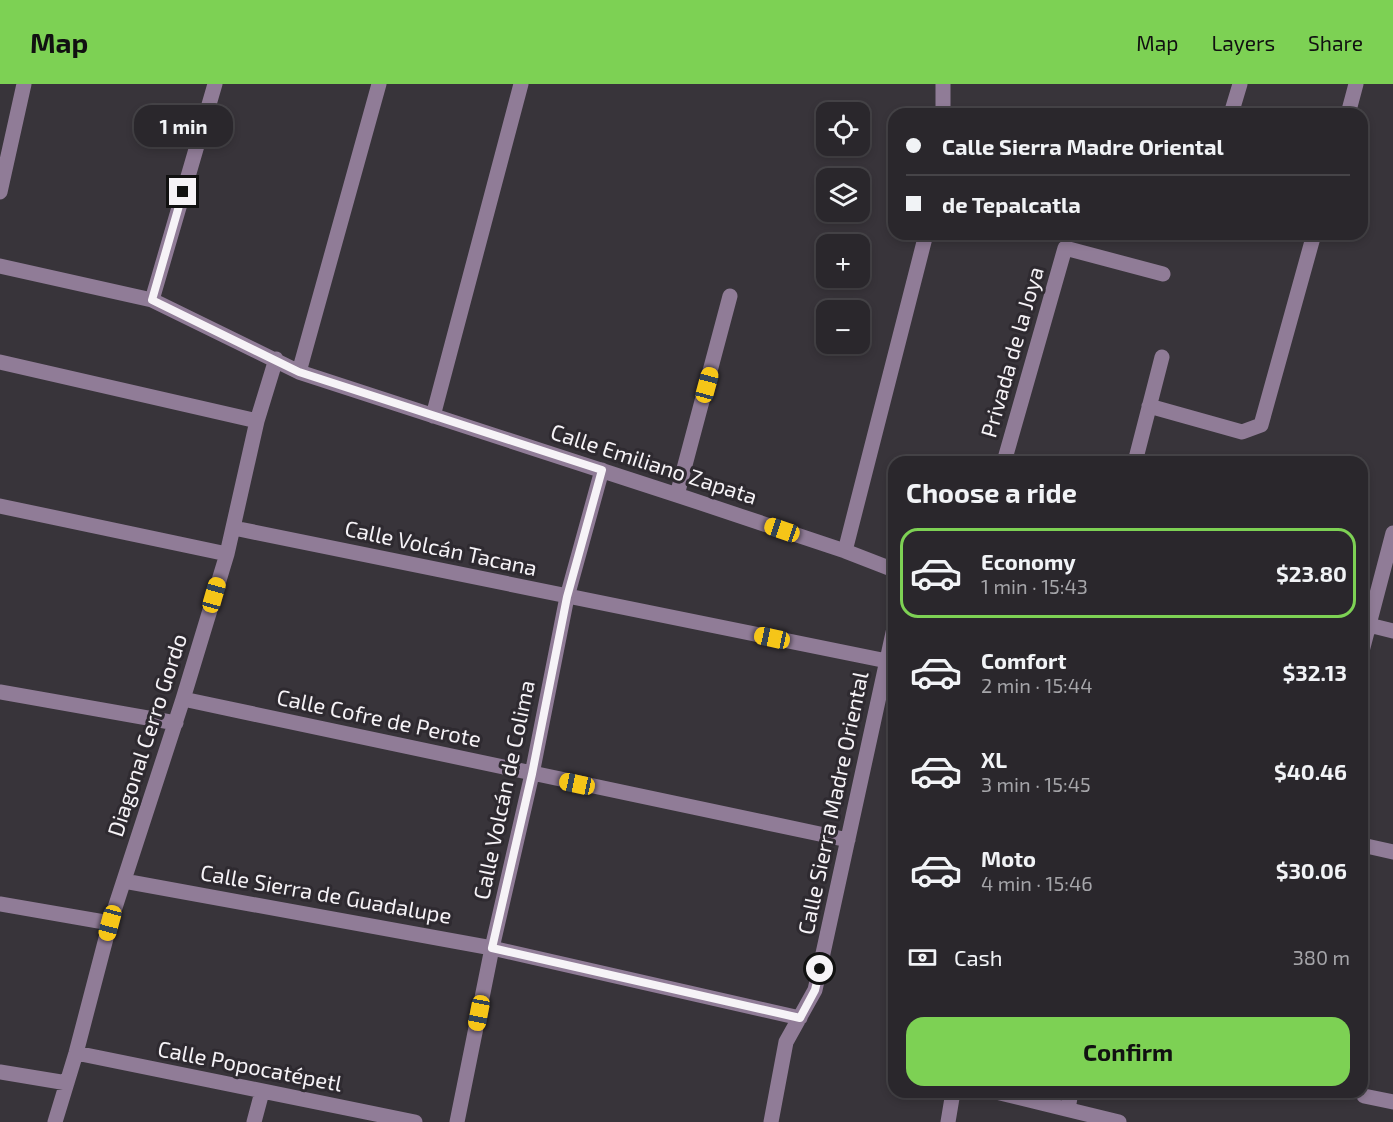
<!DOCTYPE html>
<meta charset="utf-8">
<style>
:root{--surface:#2a272c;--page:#363338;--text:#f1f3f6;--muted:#a5a5a9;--line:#464448;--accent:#7dd154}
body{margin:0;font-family:"Exo 2",sans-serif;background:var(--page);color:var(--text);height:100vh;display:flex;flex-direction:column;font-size:22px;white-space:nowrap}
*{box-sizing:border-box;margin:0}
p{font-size:20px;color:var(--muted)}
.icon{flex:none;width:33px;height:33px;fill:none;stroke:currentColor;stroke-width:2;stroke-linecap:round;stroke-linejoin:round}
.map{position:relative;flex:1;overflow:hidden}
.drawer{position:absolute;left:888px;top:372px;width:480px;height:642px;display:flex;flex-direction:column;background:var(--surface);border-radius:18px;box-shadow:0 3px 9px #0003,0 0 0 2px var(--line)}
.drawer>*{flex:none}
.hud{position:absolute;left:888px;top:24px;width:480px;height:132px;border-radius:18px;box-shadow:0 3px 9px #0003,0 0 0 2px var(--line);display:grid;align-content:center;height:132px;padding:0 18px;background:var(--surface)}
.buttons{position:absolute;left:816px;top:18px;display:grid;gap:12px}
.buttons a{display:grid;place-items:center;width:54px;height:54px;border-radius:12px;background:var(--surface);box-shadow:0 3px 9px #0003,0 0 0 2px var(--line);font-size:30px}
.end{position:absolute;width:27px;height:27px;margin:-14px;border:8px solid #f6f3f7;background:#111;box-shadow:0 0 0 3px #111}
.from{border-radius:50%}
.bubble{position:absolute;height:42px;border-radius:18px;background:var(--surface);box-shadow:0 3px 9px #0003,0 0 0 2px var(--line);font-size:20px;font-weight:700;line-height:42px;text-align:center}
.car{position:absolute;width:18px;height:36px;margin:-18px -9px;border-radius:8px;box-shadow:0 0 4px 2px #0007;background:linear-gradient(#f5c518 24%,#345 0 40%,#f5c518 0 76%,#345 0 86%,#f5c518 0)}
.hud b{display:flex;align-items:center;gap:21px;height:57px;font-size:22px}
.hud b+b{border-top:2px solid var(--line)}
.hud i{width:15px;height:15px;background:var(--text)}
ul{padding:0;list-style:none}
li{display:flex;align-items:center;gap:18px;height:90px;margin:0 12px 9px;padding:0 6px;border:3px solid transparent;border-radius:18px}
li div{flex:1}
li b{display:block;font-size:22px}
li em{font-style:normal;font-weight:700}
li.active{border-color:var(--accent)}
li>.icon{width:54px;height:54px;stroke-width:1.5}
h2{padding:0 18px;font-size:27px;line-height:72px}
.pay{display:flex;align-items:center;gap:15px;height:66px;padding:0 18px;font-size:22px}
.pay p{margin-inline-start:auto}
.primary-button{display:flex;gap:12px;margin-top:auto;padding:12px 18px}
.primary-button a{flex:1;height:69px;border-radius:18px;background:var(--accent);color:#111;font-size:24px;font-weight:700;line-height:69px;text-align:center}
header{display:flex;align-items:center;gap:36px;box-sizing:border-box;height:84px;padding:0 30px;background:var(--accent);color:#111}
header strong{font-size:28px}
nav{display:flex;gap:33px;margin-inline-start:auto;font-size:21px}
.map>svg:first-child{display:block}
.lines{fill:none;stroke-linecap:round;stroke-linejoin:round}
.minor{stroke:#907c97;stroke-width:15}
.route{stroke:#f6f3f7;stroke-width:8}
.labels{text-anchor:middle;stroke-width:6;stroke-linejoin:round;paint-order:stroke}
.street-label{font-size:22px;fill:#f6f3f7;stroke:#2e2a30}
</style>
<header>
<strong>Map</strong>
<nav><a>Map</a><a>Layers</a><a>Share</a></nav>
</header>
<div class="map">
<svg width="1393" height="1038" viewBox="0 0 1393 1038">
<rect width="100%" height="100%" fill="#38343a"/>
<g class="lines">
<path class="minor" d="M943,30V0
M1231,30L1240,0
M1348,30L1356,0
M0,108L24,0
M0,182L152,216L299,288L677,411L845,467L894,486
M152,216L215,0
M0,278L257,337
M299,288L379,0
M1149,322L1242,348L1261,341L1314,150
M433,332L521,0
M1004,378L1065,164L1163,190
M1135,378L1162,273
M677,411L730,212
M0,422L227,470
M234,444L887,577
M845,467L926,150
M1369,541L1393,547
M1362,567L1393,449
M0,608L176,639
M183,615L848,756
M1362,761L1393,768
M124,797L492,864L800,934
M0,820L110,839
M76,969L415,1038
M0,988L67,999
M996,1008L1119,1038
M1364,1012L1393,1018
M1068,1025L1071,1008
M55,1038L76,969L110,839L183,615L227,470L257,337L276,275
M254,1038L262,1008
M457,1038L492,864L532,690L567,513L602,386
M771,1038L786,958L815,906L894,544
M948,1038L953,1008"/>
</g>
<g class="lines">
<path class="route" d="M183,108L152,216L299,288L602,386L567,513L532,690L492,864L800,934L815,906L820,885"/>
</g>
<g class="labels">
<g class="street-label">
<text transform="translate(1012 268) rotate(-74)" y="8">Privada de la Joya</text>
<text transform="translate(654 380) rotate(18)" y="8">Calle Emiliano Zapata</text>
<text transform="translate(441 464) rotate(12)" y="8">Calle Volcán Tacana</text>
<text transform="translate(379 634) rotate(12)" y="8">Calle Cofre de Perote</text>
<text transform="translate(147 651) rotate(-72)" y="8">Diagonal Cerro Gordo</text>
<text transform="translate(504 706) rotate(-78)" y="8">Calle Volcán de Colima</text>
<text transform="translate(833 719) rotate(-78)" y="8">Calle Sierra Madre Oriental</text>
<text transform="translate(326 810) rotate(10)" y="8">Calle Sierra de Guadalupe</text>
<text transform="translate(250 982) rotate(11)" y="8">Calle Popocatépetl</text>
</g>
</g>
</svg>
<div class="buttons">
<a><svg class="icon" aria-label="locate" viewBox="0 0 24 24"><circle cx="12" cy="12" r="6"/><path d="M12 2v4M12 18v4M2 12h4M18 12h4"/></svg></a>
<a><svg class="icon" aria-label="layers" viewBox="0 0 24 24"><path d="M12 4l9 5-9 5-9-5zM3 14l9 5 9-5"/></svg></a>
<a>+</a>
<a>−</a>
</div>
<i class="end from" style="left:820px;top:885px"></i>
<i class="end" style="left:183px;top:108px"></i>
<div class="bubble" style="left:134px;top:21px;width:99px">1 min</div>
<i class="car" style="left:707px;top:301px;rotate:15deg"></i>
<i class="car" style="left:782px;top:446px;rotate:289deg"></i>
<i class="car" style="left:214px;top:511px;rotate:16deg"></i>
<i class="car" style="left:772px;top:554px;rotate:282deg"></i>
<i class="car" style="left:577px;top:700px;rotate:282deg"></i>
<i class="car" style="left:110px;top:839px;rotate:195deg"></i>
<i class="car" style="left:479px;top:929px;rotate:191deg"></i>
<div class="hud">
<b><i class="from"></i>Calle Sierra Madre Oriental</b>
<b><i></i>de Tepalcatla</b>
</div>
<section class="drawer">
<h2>Choose a ride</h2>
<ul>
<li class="active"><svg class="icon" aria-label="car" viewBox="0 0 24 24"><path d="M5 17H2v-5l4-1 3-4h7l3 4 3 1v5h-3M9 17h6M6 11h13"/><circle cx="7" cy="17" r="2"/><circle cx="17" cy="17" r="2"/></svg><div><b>Economy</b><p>1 min · 15:43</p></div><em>$23.80</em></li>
<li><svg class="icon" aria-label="car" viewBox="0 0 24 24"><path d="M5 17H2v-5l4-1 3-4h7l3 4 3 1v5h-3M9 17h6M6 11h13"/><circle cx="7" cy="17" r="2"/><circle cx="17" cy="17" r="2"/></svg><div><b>Comfort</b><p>2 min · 15:44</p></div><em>$32.13</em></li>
<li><svg class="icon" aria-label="car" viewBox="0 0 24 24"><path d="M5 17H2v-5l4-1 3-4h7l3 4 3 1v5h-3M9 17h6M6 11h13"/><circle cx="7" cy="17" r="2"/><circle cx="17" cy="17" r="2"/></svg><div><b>XL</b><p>3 min · 15:45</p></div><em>$40.46</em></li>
<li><svg class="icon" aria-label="car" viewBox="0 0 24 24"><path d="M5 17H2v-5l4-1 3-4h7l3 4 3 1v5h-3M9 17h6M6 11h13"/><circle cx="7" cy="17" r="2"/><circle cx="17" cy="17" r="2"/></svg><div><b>Moto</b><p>4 min · 15:46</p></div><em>$30.06</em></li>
</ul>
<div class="pay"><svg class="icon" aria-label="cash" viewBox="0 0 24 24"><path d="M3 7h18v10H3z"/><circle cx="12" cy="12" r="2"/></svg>Cash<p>380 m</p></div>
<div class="primary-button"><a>Confirm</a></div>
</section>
</div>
